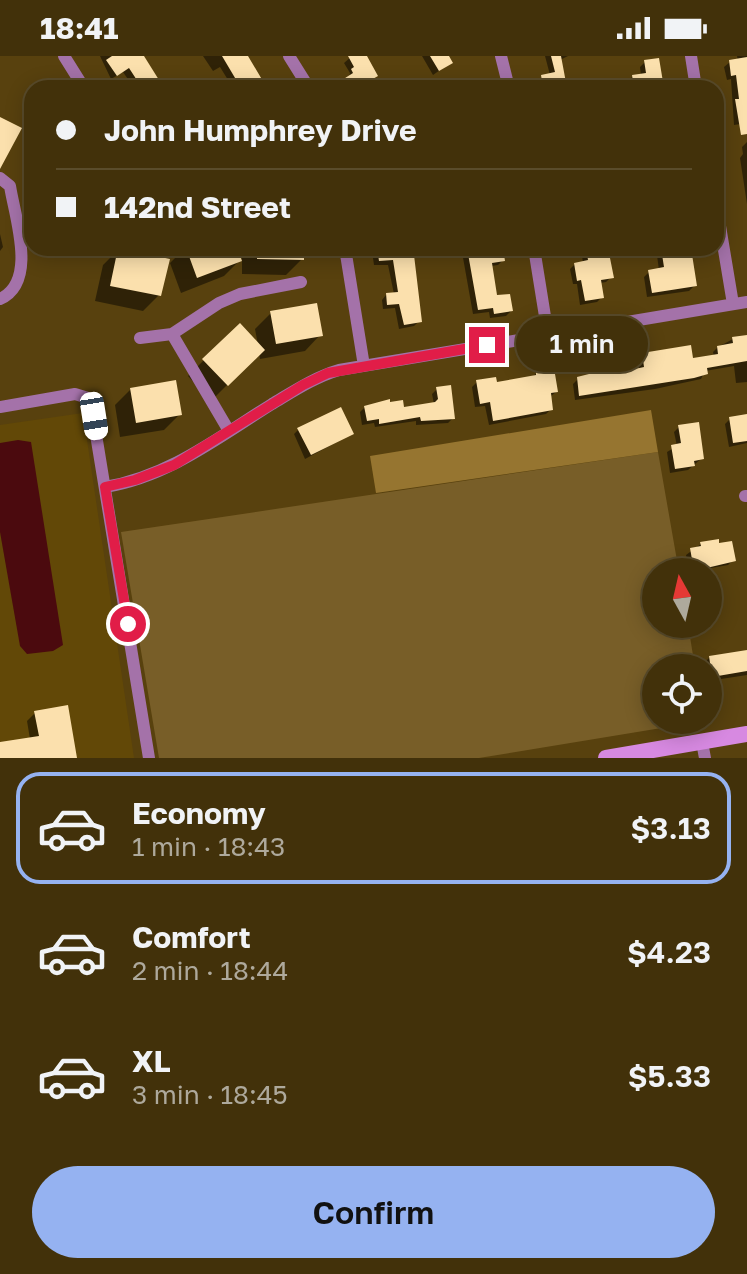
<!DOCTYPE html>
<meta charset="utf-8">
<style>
:root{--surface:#42310a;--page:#493913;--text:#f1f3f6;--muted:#aea99c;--line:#5a4c2b;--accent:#95b2f1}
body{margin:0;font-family:"Golos Text",sans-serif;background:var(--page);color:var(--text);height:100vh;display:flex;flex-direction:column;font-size:30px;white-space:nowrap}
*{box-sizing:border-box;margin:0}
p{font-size:26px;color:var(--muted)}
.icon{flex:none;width:44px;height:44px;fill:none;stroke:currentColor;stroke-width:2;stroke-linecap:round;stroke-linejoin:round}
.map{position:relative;height:702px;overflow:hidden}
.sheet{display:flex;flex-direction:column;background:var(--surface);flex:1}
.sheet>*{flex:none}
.top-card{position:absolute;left:24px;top:24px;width:700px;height:176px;border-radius:24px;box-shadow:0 4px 20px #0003,0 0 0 2px var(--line);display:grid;align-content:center;height:176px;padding:0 32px;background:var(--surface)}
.needle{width:52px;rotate:352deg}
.fabs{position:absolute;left:642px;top:502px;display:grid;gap:16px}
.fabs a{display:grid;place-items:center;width:80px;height:80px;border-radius:50%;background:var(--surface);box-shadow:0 4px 20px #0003,0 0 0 2px var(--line);font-size:40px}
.end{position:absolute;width:36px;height:36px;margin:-18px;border:10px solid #e11d48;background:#fff;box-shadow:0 0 0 4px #fff}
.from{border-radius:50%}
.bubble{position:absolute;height:56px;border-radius:28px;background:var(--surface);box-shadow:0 4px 20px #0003,0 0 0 2px var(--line);font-size:26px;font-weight:600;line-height:56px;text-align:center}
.car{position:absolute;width:24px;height:48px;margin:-24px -12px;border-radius:10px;box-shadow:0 0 6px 2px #0007;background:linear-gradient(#fff 24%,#345 0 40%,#fff 0 76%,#345 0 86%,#fff 0)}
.top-card b{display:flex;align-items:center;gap:28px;height:76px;font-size:30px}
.top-card b+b{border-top:2px solid var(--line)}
.top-card i{width:20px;height:20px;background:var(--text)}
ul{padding:14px 0 0;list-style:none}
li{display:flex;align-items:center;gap:24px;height:112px;margin:0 16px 12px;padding:0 16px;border:4px solid transparent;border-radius:24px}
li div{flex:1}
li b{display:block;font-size:30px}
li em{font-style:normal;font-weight:600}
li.selected{border-color:var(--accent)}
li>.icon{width:72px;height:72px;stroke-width:1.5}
.action{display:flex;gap:16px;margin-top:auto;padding:16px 32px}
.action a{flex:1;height:92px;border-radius:48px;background:var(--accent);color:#111;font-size:32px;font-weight:600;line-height:92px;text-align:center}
.status{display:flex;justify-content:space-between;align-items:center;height:56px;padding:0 40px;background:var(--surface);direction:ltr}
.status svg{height:22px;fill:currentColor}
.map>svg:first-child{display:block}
.built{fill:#624807}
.green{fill:#785e28}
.forest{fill:#967530}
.water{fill:#4b0a0e}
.shadow{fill:#0007}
.building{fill:#fbe0ad}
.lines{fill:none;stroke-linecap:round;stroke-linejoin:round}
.minor{stroke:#a472a9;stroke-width:12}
.secondary{stroke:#d789e1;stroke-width:16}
.route{stroke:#e11d48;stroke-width:10}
</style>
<div class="status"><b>18:41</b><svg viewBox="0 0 49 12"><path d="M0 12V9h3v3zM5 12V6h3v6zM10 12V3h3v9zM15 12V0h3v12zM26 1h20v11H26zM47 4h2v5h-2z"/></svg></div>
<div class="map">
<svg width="747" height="702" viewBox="0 0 747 702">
<rect width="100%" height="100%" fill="#58410e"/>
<path class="built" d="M83,357L134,702H0V369Z"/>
<path class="green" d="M658,396L679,516H656V568H688L695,612H656V664L704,665L479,702H159L121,476Z"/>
<path class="forest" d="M651,354L658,396L376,437L370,400Z"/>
<path class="water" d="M18,384L31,386L63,589L53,595L27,598L20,590L0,476V387Z"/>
<path class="shadow" d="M100,0H142L162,32H134L123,16L111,23Z
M203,0H246L262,28L265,27L268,32H233L220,11L213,15Z
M352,0H365L376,20L358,32H339L338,30L349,22L350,17L344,7Z
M422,0H446L450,7L433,19Z
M545,0H568L560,4L565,32H538L537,26L542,21L550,19Z
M737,0H747V67L734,69L731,23L727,24L724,11L730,6L738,5Z
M645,6L662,32H629L628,26L632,21L641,20L640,11Z
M747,86V148L740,102L743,98L742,91Z
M0,178L3,191L0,195Z
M185,192H235L240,204L224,220L181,237L170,207Z
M242,192H302V203L286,219L242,218Z
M375,192H410L419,265L414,270L399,273L395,252L383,253L382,244L386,239L394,238L388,209H374L372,195Z
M464,192H501L503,204L498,209L491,210L495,242L511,255L506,260L490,262L489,256L473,258L462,196Z
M581,192H601L611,221L606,226L600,227L602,241L597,246L580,249L577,228H573L570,213L575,208L583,207Z
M656,192H689L694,230L689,235L647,241L644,221L649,216L659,214Z
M119,193L159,239L143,255L95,245L103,209Z
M271,257L320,279L305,295L260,303L259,297L211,345L188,320L204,304L258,289L255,273Z
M747,281V326L736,327L734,310L705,315L701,323L655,333L575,344L573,328L578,323L592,320L591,311L596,306L610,320L639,314L638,304L643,299L692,304L714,301L713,296L718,291L733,283Z
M537,317L556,336L551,340V353L546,358L489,369L485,350L475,351L472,331L477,326L495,328L532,321Z
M131,333L180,358L164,374L120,381L115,349Z
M437,333L453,362L448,367L416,369V365L375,371L374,367L362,369L360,356L365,351L403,353L434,348L432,338Z
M747,360V387L729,391L725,368L730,363Z
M679,371L702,402L688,414L670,417L667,396L677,390L674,376Z
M299,373L352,378L305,403L294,378Z
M701,488L733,504L728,509L689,516L686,499Z
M747,596V619L708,625V612H706L705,606L710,601Z
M35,657L75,702H0V688L30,683L27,665Z"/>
<path class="building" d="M112,0H144L164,32H142L129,12L117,20L106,4Z
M222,0H248L267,32H241Z
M348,0H367L378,20L357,32H346L342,24L353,17L351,13L354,11Z
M430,0H449L453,7L439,15Z
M551,0H561L567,32H543L541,19L555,16Z
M747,1V78L741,79L735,43H739L736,19L731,20L729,4Z
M659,2L664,32H634L632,19L646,17L644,4Z
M0,61L22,72L0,113Z
M118,192L170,203L161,240L110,230Z
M186,192H237L242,205L197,222Z
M257,192H304V204L257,203Z
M377,192H420V198L414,199L422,266L404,269L399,248L387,249L386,237L398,236L393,204L379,205Z
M467,192H503L505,205L492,207L497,239L510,238L513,255L494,258L493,252L478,254Z
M586,192H608L614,222L601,224L604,242L585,245L581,224L577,225L574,207L588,204Z
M661,192H691L697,230L652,237L648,214L664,211Z
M317,247L323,280L276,288L270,255Z
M240,267L265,294L228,330L202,303Z
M747,279V305L707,312L708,318L694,322L579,340L577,321L597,316L595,304L609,302L612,318L644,311L642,297L691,289L693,302L718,298L717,290L733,287L732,281Z
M554,312L558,336L551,337L553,354L493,365L490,346L480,348L476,324L496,321L497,326L536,319V315Z
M176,324L182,359L136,367L130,332Z
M451,329L455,363L421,365L420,361L379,368V363L367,365L364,350L390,343V346L403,344L404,351L435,346L438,343L436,331Z
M341,351L354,378L311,399L297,372Z
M747,358V385L733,387L729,361Z
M699,366L704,403L694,405L695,410L675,413L671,389L681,387L678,369Z
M719,483V487L732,485L736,505L694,515L690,492L701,490L700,486Z
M747,594V615L712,621L709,600Z
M68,649L77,702H0V686L39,680L34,655Z"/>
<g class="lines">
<path class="minor" d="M64,0L84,32
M289,0L309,32
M501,0L509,32
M691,0L696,32
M0,122L10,130C15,162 38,226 0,243
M716,146L733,248
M345,192L364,310
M534,192L548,279
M172,278L229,375
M140,282L172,278L219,247L240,238L301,226
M0,351L75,338L88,342L91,348L149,702
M105,431C168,421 219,381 272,348C294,335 315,321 339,314L747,246
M745,440H747
M702,686L705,702"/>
<path class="secondary" d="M606,702L747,678"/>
</g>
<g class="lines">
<path class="route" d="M128,568L105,431L135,424L174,409L303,329L328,317L487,289"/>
</g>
</svg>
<div class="fabs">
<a><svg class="needle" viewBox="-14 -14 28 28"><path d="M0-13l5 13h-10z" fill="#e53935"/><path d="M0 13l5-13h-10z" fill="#aea99c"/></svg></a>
<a><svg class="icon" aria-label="locate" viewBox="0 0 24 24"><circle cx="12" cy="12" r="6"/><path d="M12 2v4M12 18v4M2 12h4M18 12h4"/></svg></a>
</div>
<i class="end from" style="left:128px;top:568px"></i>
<i class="end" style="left:487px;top:289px"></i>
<div class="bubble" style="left:516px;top:260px;width:132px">1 min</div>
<i class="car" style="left:94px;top:360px;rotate:171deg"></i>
<div class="top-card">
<b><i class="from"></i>John Humphrey Drive</b>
<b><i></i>142nd Street</b>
</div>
</div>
<section class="sheet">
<ul>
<li class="selected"><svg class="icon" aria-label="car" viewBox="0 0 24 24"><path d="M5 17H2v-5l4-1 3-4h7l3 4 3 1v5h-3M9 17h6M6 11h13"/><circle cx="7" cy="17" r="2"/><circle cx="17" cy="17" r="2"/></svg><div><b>Economy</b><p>1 min · 18:43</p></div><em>$3.13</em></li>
<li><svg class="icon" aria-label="car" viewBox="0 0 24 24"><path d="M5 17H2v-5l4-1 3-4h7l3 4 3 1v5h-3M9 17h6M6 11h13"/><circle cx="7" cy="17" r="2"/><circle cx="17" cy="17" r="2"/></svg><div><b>Comfort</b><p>2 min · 18:44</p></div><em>$4.23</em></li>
<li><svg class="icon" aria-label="car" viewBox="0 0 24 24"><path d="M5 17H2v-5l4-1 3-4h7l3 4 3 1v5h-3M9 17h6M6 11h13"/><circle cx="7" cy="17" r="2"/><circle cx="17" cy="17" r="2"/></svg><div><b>XL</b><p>3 min · 18:45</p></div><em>$5.33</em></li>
</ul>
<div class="action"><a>Confirm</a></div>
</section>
